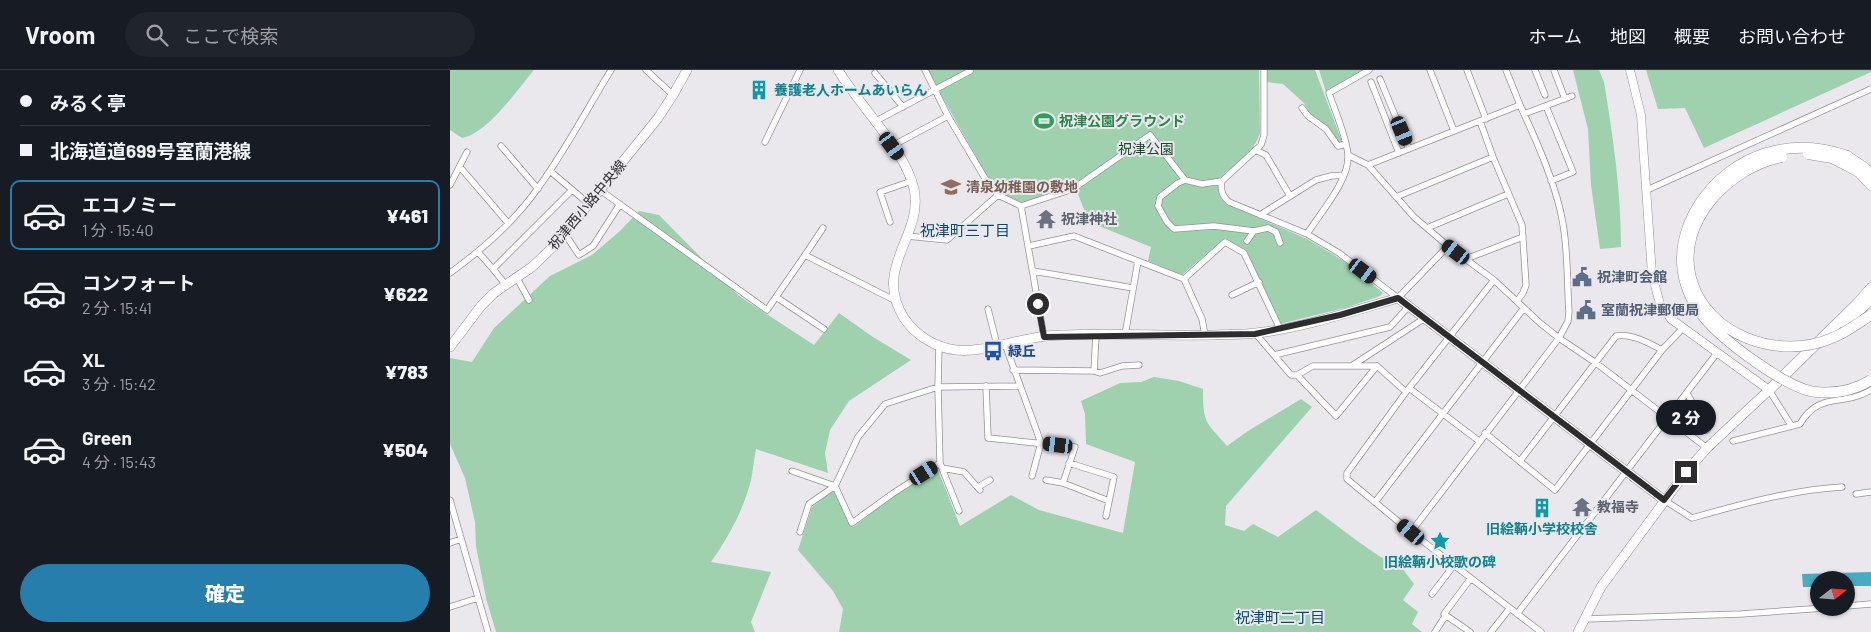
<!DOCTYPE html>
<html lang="ja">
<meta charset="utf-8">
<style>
:root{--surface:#171b24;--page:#20242c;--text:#f1f3f6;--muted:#9ea1a6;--line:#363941;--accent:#267ead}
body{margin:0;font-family:Barlow,"Noto Sans JP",sans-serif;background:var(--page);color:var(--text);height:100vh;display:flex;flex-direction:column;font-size:19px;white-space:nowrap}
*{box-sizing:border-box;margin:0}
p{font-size:16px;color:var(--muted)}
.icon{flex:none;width:28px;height:28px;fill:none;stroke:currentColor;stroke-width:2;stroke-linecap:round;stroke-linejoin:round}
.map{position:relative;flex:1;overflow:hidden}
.side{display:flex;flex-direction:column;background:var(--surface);width:450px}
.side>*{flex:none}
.guide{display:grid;align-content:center;height:110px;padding:0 20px;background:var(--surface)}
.needle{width:32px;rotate:73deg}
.controls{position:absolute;left:1360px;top:501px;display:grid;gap:10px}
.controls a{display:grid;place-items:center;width:45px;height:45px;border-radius:50%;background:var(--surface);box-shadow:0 1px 4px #0004;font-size:25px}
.end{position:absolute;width:22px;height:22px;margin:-11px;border:6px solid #2d2c2e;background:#fff;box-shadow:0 0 0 2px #fff}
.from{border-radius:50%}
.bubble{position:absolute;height:35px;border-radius:18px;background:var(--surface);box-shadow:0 1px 4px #0004;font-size:16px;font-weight:800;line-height:35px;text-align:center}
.car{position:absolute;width:15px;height:30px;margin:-15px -8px;border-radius:6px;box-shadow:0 0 4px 1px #0007;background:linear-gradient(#222 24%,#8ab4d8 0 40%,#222 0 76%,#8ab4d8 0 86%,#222 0)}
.guide b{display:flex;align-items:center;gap:18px;height:48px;font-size:19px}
.guide b+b{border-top:1px solid var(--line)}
.guide i{width:12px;height:12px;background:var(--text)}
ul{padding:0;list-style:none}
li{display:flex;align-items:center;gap:15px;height:70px;margin:0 10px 8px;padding:0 10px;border:2px solid transparent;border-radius:10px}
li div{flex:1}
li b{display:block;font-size:19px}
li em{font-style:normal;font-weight:800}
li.selected{border-color:var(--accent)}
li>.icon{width:45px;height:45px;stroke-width:1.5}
.primary-button{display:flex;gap:10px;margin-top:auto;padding:10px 20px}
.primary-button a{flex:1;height:58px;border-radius:30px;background:var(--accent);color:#fff;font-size:20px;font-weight:800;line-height:58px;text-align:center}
header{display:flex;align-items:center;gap:30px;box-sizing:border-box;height:70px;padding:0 25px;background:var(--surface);border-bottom:1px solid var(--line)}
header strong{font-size:24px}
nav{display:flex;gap:28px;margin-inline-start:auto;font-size:18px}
.search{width:350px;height:45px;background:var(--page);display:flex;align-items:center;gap:12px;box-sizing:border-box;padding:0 18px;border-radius:28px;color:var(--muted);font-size:19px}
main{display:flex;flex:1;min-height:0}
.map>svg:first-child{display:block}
.green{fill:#9fd1af}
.water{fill:#4aaabf}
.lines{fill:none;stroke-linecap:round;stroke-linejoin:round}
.minor-casing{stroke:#959297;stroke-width:7}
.tertiary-casing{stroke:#959297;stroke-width:9}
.secondary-casing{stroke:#959297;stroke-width:10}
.motorway-casing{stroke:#959297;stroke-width:11}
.minor{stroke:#fff;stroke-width:5.5}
.tertiary{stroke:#fff;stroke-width:8}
.secondary{stroke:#fff;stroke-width:9}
.motorway{stroke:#fff;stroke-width:10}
.motorway-bridge-casing{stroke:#959297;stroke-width:11;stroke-linecap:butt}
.motorway-bridge{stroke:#fff;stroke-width:10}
.route{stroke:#2d2c2e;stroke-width:6}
.labels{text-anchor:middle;stroke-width:4;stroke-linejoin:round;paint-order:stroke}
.culture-label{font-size:14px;font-weight:bold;fill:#0d838f;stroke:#eae7ed}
.leisure-label{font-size:14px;font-weight:bold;fill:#27864d;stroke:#eae7ed;text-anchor:start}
.park-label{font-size:14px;fill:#174b2e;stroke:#eae7ed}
.education-label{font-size:14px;font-weight:bold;fill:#785e54;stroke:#eae7ed;text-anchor:start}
.street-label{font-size:14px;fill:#2d2c2e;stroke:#eae7ed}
.worship-label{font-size:14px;font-weight:bold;fill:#5b616d;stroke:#eae7ed;text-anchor:start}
.service-label{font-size:14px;font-weight:bold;fill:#4e5e75;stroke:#eae7ed;text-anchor:start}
.transit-label{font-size:14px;font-weight:bold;fill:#164399;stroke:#eae7ed;text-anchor:start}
.neighbourhood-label{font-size:15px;fill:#064968;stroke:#eae7ed}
</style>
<header>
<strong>Vroom</strong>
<div class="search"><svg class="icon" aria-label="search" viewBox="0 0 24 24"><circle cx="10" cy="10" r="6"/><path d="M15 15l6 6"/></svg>ここで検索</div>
<nav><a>ホーム</a><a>地図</a><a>概要</a><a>お問い合わせ</a></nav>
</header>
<main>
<section class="side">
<div class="guide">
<b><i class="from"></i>みるく亭</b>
<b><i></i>北海道道699号室蘭港線</b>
</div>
<ul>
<li class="selected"><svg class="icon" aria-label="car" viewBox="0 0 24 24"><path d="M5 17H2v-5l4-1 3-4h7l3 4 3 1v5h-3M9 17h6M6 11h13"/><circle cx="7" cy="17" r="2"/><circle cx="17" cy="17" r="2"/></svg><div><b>エコノミー</b><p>1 分 · 15:40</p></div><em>¥461</em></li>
<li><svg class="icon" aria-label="car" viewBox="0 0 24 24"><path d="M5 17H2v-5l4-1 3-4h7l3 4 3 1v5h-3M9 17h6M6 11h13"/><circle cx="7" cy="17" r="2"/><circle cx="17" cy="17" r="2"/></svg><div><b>コンフォート</b><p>2 分 · 15:41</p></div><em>¥622</em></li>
<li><svg class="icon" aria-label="car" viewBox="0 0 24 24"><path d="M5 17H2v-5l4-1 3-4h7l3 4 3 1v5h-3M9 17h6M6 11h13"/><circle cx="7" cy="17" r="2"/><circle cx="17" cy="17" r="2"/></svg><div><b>XL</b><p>3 分 · 15:42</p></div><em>¥783</em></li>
<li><svg class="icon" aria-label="car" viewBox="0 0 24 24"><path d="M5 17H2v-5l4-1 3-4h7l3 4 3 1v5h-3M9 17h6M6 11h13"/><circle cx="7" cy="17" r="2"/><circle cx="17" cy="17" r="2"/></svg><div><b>Green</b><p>4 分 · 15:43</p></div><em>¥504</em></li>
</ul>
<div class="primary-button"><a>確定</a></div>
</section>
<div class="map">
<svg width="1421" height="562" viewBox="0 0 1421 562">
<rect width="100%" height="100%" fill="#eae7ed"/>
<path class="green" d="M0,0H84C67,20 38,63 12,68L0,60Z
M477,0H809L810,63C804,83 784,94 770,108C767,119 768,127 776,134L857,169L899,194L933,223L930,226L898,237L830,254L796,183L775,168L732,205L698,191L701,177L639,152L624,114L579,132C560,134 548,120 537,106Z
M817,0H865L893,74L889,76L861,48L854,33L833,14L817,12Z
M869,0H915L876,22Z
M1123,0H1149L1154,12C1163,66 1171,121 1171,177L1150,179L1141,115L1138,59Z
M1196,0H1421V2L1254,78L1235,38L1208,39Z
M189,141L209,145L289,226L364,275L389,243L423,267L461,290L399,331L380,360L375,383L378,403L306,379C304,389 303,400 301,410C294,439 278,468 261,492L321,502L301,552L305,562H46L36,528L26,476L25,452L15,408L0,374V288L22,292L44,258L100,206L142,185L170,161Z
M704,307L729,311L753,319C753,353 755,351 777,376L798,361L851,329L862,337L776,436L775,455L794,461L803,454L828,467L866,440L906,470L929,486L952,498L964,514L953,530L968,542L962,554L972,562H389L393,539L383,521L348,480L362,437L384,420L403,457L444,426L488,400L510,456L561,425L589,440L673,463L685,392L636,374L635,344L631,331L670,313L691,312Z"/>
<path class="water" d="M1421,502V516H1396V510H1369V517H1353L1352,504Z"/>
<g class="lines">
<defs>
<path id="minor" d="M196,0L223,25
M475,0L498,46L536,110L548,125L571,136L623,119L700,65L735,110
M814,0V65L811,75L772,111C770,119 772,126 779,132L857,164L889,183L948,228L998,176
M980,0L1004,61
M1017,0L1036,49
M1056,0L1070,35
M1085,0L1095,25
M1104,0L1115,29
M425,3L453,37
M930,9L959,79
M921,12L949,83
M1096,36L1123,102L1101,111
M852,38L858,46L876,59L888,76L896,74
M1074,44L1122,26
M1030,51L1043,87L1072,155L1076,215L1073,223L1067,231
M424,52L520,1
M315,72L350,0
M51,76L88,119
M442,76L498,46
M805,80L816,85L840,126
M898,85L918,95L964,147L998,176L1044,210L1090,253L1109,268L1146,293L1257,378
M918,95L1070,35C1086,70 1107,116 1113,154C1118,182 1117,213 1119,242L1118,251L1109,268L961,462
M10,97L58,153
M100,101L139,134
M772,111L752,114L735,110L728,113L710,127L708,136L717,152L724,159L764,156L804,161L818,158L826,162L830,173
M0,115L17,82
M150,120L317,240L355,185L446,231
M1197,120L1421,19
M946,127L1043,87
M571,136L594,267
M810,145L866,110L881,106L894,105
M440,152L430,122L462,111
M977,158L1058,124
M115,164L129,185L143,176L170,134
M857,164C870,143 899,111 898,86C898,71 884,38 879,23L919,0
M457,166L497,170L548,125
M797,171L804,161
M579,176L624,166L734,209L752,249L755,265
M28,182L43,199L122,120
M355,185L373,158
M1016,189L1073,167
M43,199L56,215
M583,201L683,218
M0,203C33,179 65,151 88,118C115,81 137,39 161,0
M67,208L79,230
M734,209L775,172L794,183L830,259
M1044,210L956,322L897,403V409L961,462L1091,562
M782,225L809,212
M326,227L374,259
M538,239L547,275
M805,263L841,305H847L863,296H927L956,322
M675,265L688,191
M555,274L591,373L582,406
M489,275L488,317L490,393L509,441
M824,285L940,257L959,236
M903,295L975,248
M563,300L644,301L650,303L672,296L689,295
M644,301L646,265
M847,305L886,346L927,296
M536,316L538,368L625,377L613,413
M959,318L1029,371
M1319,320L1341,355
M1237,323L1257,360
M1035,363L1105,420L1212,280L1233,258
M1283,371L1350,354C1369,321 1392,337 1421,320
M1070,391L1166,266C1181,263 1199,273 1212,280
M619,393L664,407L656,446
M492,398L514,402L530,420
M342,401L385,416L402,453L442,424L490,393
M596,410L613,413L659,431
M528,417L540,410
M1406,424L1421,422
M0,430L38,562
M1214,430L1242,448C1291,434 1342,420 1392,417
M926,431L1074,238
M350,462L359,434L385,416L408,367L435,334L488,317L569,316
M0,473L11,469
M982,524L1004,495
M1396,536L1421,534
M0,537L28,528
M1067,544L1267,283
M1134,549L1291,544L1375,538
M985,562L996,545
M1020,562L994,544L1021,508
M1041,562L1060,538"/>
<path id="tertiary" d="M1180,0L1191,45L1202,204L1210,234L1221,249L1319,320"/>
<path id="secondary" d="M388,0C409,35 456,81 464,119C474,166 422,197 454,248C465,265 486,278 506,280C533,283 568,269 596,266C651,262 707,266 762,265C777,264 792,265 806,263C852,258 903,241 948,228L1214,430
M0,277L31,236L44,223L82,197L107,173L208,48L223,25L237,0
M1128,562L1151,517L1236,402L1257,378L1319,320"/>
<path id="motorway" d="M1397,86L1415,98L1421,104
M1396,95L1409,102L1421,115
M1395,254L1421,229
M1319,320L1407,234L1421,218"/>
</defs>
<use href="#minor" class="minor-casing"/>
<use href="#tertiary" class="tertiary-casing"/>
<use href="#secondary" class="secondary-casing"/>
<use href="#motorway" class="motorway-casing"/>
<use href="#minor" class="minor"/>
<use href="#tertiary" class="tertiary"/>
<use href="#secondary" class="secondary"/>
<use href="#motorway" class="motorway"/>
<defs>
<path id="motorway-bridge" d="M1358,84L1382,88L1396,95
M1397,86C1370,76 1344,75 1316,83C1263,99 1218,159 1236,215C1240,228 1248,241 1257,251C1277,273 1337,319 1366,322C1385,324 1405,320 1421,310
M1332,87C1280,97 1226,151 1241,208C1256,266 1330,291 1382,268C1396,263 1408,253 1421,245"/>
</defs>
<use href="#motorway-bridge" class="motorway-bridge-casing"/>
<use href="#motorway-bridge" class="motorway-bridge"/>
</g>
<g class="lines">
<path class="route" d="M588,234L594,267L805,264L890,245L948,228L1214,430L1236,402"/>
</g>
<defs>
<symbol id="building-bare" viewBox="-9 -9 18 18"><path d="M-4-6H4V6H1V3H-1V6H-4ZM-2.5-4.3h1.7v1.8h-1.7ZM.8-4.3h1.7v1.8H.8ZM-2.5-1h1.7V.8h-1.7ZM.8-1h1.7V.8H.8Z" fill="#0f9aa8" stroke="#eae7ed" stroke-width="2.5" paint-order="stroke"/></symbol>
<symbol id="stadium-bare" viewBox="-9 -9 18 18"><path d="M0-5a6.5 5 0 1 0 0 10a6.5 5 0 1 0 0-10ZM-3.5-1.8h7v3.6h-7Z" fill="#2e9e5b" stroke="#eae7ed" stroke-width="2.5" paint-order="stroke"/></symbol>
<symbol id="school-bare" viewBox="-9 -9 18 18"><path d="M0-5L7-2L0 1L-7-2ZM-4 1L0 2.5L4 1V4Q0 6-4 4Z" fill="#8d6e63" stroke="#eae7ed" stroke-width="2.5" paint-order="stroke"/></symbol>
<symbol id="temple-bare" viewBox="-9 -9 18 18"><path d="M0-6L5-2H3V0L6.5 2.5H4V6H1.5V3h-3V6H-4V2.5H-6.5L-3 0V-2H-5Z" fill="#6b7280" stroke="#eae7ed" stroke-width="2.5" paint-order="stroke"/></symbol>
<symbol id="civic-bare" viewBox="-9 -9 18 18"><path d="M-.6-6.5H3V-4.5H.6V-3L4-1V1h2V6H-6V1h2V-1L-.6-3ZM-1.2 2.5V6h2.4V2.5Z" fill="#5c6f8a" stroke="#eae7ed" stroke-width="2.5" paint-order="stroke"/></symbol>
<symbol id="bus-bare" viewBox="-9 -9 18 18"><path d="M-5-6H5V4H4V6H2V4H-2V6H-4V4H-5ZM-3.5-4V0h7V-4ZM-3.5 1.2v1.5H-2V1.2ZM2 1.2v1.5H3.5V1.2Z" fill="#1a4fb4" stroke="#eae7ed" stroke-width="2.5" paint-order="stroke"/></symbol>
<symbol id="sight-bare" viewBox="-9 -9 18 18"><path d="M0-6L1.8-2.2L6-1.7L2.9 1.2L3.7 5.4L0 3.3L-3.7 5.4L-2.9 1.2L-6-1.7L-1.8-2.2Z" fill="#0f9aa8" stroke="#eae7ed" stroke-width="2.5" paint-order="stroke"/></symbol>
</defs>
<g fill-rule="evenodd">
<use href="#building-bare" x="295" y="6" width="28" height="28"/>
<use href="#stadium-bare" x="580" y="37" width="28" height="28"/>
<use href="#school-bare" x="487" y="103" width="28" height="28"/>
<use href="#temple-bare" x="582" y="135" width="28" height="28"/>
<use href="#civic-bare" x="1118" y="193" width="28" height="28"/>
<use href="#civic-bare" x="1122" y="226" width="28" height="28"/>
<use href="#bus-bare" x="529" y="267" width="28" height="28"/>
<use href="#temple-bare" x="1118" y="423" width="28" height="28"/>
<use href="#building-bare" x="1078" y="424" width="28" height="28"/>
<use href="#sight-bare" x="976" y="457" width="28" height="28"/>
</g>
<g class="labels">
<g class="culture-label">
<text x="324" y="25" text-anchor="start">養護老人ホームあいらん</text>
<text x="1092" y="464">旧絵鞆小学校校舎</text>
<text x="990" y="497">旧絵鞆小校歌の碑</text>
</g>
<g class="leisure-label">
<text x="609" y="56">祝津公園グラウンド</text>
</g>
<g class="park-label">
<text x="696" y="84">祝津公園</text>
</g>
<g class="education-label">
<text x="516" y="122">清泉幼稚園の敷地</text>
</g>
<g class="street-label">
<text transform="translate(137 135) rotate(-50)" y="5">祝津西小路中央線</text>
</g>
<g class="worship-label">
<text x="611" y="154">祝津神社</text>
<text x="1147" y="442">教福寺</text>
</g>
<g class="service-label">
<text x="1147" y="212">祝津町会館</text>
<text x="1151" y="245">室蘭祝津郵便局</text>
</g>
<g class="transit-label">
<text x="558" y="286">緑丘</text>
</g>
<g class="neighbourhood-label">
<text x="515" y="166">祝津町三丁目</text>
<text x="830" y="553">祝津町二丁目</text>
</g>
</g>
</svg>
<div class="controls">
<a><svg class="needle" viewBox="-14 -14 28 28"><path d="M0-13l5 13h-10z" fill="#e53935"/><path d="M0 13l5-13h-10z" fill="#9ea1a6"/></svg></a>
</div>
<i class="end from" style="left:588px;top:234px"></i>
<i class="end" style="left:1236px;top:402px"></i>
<div class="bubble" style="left:1206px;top:330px;width:60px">2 分</div>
<i class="car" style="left:952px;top:61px;rotate:157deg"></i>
<i class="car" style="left:442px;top:76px;rotate:144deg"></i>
<i class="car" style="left:1006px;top:182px;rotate:307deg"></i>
<i class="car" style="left:913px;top:201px;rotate:127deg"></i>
<i class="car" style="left:608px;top:375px;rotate:277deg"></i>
<i class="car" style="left:474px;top:403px;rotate:58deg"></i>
<i class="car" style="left:961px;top:462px;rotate:310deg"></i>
</div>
</main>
